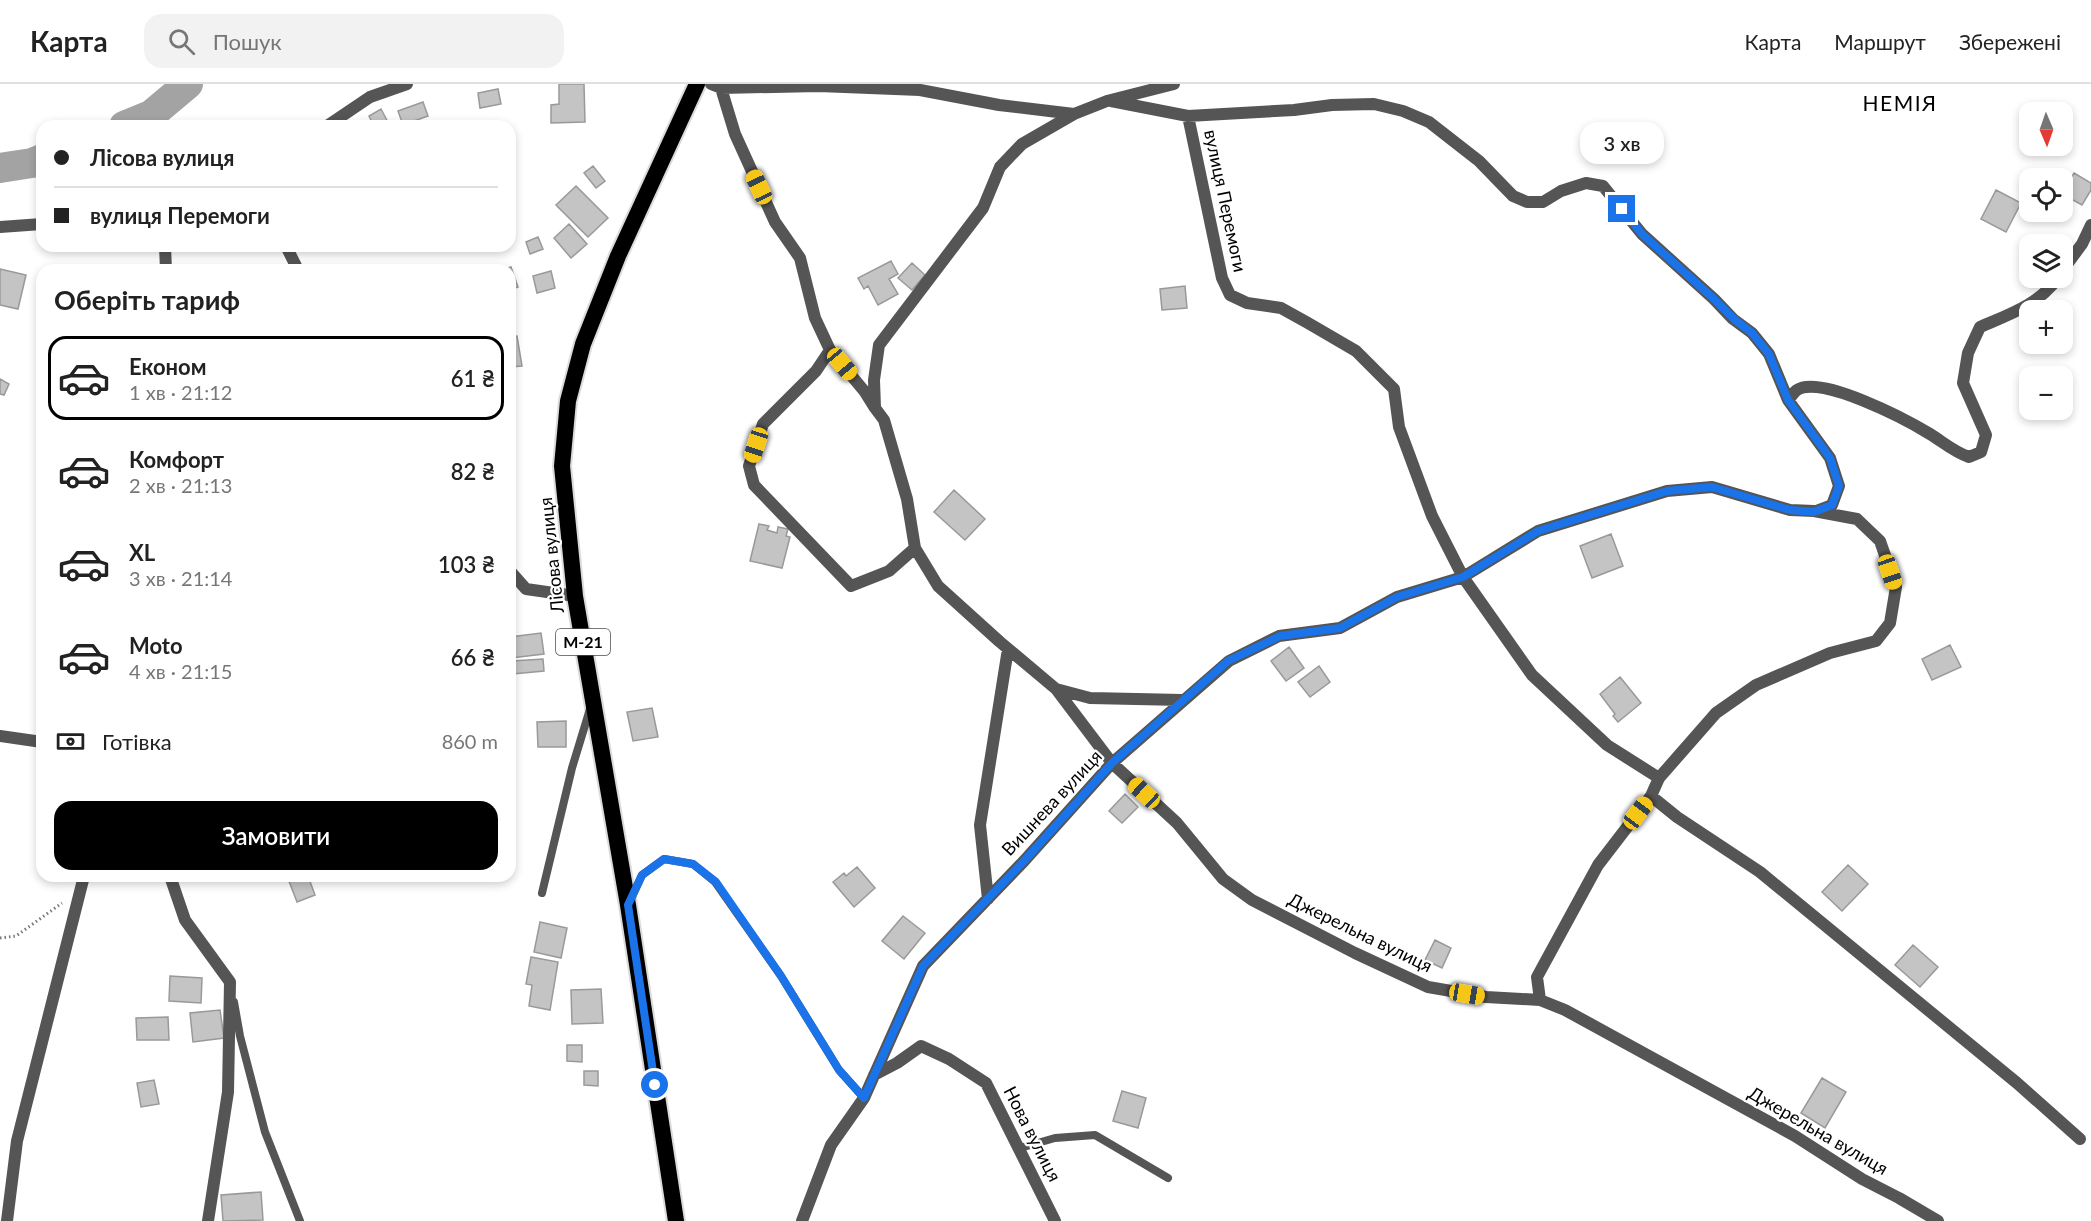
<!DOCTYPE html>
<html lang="uk">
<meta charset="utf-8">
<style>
:root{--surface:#fff;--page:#f2f2f2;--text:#222;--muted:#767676;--line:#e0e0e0;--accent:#000}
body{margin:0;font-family:Lato,sans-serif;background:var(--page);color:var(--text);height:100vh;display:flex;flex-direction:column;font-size:22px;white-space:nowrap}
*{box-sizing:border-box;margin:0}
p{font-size:20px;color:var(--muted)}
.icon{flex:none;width:33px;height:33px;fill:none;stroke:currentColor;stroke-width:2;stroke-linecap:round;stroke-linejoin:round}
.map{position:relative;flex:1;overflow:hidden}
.side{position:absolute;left:36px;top:180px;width:480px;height:618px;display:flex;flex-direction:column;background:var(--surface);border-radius:18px;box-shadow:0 3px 9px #0003}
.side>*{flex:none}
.hud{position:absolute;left:36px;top:36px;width:480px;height:132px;border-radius:18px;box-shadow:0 3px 9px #0003;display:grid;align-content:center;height:132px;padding:0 18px;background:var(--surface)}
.needle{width:39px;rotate:178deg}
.controls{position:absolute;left:2019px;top:18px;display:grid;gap:12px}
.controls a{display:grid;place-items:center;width:54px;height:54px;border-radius:12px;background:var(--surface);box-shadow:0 3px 9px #0003;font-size:30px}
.end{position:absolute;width:27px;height:27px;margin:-14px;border:8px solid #1a73e8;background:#fff;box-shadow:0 0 0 3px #fff}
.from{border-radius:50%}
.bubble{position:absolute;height:42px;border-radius:18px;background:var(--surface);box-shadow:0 3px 9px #0003;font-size:20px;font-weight:600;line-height:42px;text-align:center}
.car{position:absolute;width:18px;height:36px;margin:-18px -9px;border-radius:8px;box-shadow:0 0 4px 2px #0007;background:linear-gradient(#f5c518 24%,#345 0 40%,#f5c518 0 76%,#345 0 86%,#f5c518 0)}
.hud b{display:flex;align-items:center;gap:21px;height:57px;font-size:22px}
.hud b+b{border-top:2px solid var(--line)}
.hud i{width:15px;height:15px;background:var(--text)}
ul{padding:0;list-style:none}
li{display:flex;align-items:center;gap:18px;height:84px;margin:0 12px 9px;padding:0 6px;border:3px solid transparent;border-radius:18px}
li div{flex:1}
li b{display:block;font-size:22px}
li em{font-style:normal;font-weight:600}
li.current{border-color:var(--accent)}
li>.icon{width:54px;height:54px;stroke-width:1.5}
h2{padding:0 18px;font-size:27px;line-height:72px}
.pay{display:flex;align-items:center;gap:15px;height:66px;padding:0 18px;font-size:22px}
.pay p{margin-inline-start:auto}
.button{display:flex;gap:12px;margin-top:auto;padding:12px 18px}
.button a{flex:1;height:69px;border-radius:18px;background:var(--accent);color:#fff;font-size:24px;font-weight:600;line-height:69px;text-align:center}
header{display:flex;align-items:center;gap:36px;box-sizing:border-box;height:84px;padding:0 30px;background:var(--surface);border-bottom:2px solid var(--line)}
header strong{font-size:28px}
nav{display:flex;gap:33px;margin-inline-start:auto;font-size:21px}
.search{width:420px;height:54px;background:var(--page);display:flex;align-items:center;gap:15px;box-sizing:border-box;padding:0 21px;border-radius:18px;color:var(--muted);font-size:22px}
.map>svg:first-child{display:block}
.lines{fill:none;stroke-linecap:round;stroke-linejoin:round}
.river{stroke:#a3a3a3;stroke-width:30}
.building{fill:#c4c4c4;stroke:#999;stroke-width:1.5}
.trunk-casing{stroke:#dbdbdb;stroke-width:20}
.path{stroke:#777;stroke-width:3;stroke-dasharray:1.5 3;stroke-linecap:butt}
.service{stroke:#555;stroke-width:8}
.minor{stroke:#555;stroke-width:12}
.trunk{stroke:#000;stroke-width:16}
.route{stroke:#1a73e8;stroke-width:8}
.labels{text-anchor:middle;stroke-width:4.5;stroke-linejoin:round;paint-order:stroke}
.shield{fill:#fff;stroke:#4c4c4c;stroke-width:1.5}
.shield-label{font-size:16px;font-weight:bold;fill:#000}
.street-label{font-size:18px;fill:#000;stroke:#fff}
.quarter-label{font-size:21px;letter-spacing:1.5px;fill:#000;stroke:#fff}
</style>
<header>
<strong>Карта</strong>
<div class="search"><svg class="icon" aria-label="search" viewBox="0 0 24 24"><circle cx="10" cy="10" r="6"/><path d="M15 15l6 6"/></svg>Пошук</div>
<nav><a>Карта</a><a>Маршрут</a><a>Збережені</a></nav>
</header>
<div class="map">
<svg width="2091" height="1137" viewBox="0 0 2091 1137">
<rect width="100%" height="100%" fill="#fff"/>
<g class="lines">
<path class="river" d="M124,42L151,31L188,0
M0,84L32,79L42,75"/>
</g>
<path class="building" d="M559,0H584L585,38L551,39V21L559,20Z
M498,5L501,20L480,24L478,9Z
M498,5L501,20L480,24L478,9Z
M423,18L428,32L403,41L398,27Z
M381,25L390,42H374L369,32Z
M593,82L605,97L596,104L584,89Z
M2074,89L2091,99V106L2082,121L2062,110Z
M576,102L608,134L588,153L556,121Z
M1996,106L2021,119L2006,148L1981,135Z
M569,140L587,160L571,174L554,154Z
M538,153L543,165L530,170L526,158Z
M891,177L898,190L889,195L898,210L878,221L868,202L864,205L858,194Z
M912,179L925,191L912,206L898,194Z
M511,183L518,203L510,206V186H501Z
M0,185L26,191L18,225L0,221Z
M551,187L555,204L537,209L533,192Z
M1185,202L1187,224L1162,226L1160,205Z
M517,252L522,282L510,283V253Z
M0,295L9,300L4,311L0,310Z
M954,406L985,435L965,456L934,428Z
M759,440L769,442L767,446L777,449L778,443L788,445L786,452L790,453L782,484L750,477Z
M1611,450L1623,482L1592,494L1580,462Z
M541,549L544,570L511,574L510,553Z
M1950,561L1961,583L1932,596L1922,575Z
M1289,563L1304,584L1286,597L1271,577Z
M543,575L544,587L513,590L512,577Z
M1319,582L1330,598L1310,613L1298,598Z
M1620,593L1641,619L1618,638L1613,632L1615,630L1600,610Z
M652,624L658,653L633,657L627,628Z
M566,637V663H538L537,638Z
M1125,710L1138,723L1122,739L1109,727Z
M1848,781L1868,800L1842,827L1822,808Z
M857,783L875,804L854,823L833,798L844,789L846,792Z
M287,792H308L315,811L297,818Z
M903,832L925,849L904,875L882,857Z
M540,838L567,844L561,874L534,868Z
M1435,856L1451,864L1442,884L1425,876Z
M1913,861L1938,883L1920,903L1895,881Z
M531,873L558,878L550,926L529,922L532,901L526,900Z
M170,892L202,894L201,919L169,917Z
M601,905L603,939L572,940L571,906Z
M220,926L224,954L193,958L190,929Z
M168,933L169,956H137L136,934Z
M567,961H582V978L567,977Z
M584,987H598V1002L584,1001Z
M1822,994L1846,1008L1825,1044L1801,1029Z
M154,996L159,1020L141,1023L137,999Z
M1122,1007L1146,1014L1138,1044L1113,1037Z
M261,1108L263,1136L223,1137L221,1111Z"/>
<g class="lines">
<defs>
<path id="trunk" d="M676,1137L628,821L575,512L562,382L568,317L583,260L618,172L697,0"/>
</defs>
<use href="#trunk" class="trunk-casing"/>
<path class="path" d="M0,854L16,852L62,819"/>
<path class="service" d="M542,809L572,684L590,625
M630,817L642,791L664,775L693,780L715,798L781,892L839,986L864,1014
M234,918L240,952L265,1048L300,1137
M1020,1064L1055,1054L1095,1051L1168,1094"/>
<path class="minor" d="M711,0L721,4L819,2L920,6L999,21L1074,30
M721,4L735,50L775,138L800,174L815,234L830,266
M1111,17L1188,32L1294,26L1332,21L1374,20L1403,27L1429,38L1479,77L1513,112L1527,118H1543L1561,107L1586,99L1603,102L1642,150L1714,215L1733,235L1752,249L1769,270L1788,316
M1188,32L1222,194L1230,211L1247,219L1281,224L1308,239L1356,267L1394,305L1399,343L1432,432L1463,493L1532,591L1607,661L1659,694
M327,42L370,13L407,0
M0,143L42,140
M165,162L166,186
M286,162L298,186
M2062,187L2082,160L2091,141
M875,324L865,308L830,266L816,287L763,340L749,382L754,401L851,502L889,487L915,464L907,415L884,336L875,324L874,296L879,261L983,124L1000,83L1022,60L1074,30L1107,17L1174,0
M1816,427L1832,421L1839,402L1830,374L1788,316C1791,313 1794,308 1797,306C1820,290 1907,336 1930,350C1943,358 1954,368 1969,373L1981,368L1986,351L1963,299L1968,269L1980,243C2010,230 2038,221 2058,194
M915,464L938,502L1000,558L1056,605L1090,614L1182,616
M510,487L526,505L575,512
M1056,605L1112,679L1177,739L1223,795L1252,816L1355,869L1428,903L1486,913L1540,916L1565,926L1795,1052L1862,1095L1899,1114L1938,1137
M0,652L42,658
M1651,712L1677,733L1760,788L2017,999L2080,1055
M170,792L185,836L230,898L228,1008L208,1137
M988,815L980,741L1008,565
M874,991L897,979L921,962L949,975L986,999L1055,1137
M7,1137L17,1057L84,792
M802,1137L831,1061L864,1014L923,882L1024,777L1112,679L1229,577L1279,552L1340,544L1397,513L1463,493L1538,447L1667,407L1712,403L1790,426L1814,427L1857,435L1880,457L1896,503L1890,539L1876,557L1830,569L1756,601L1716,629L1659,694L1651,712L1598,781L1537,893L1540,916"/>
<use href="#trunk" class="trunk"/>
</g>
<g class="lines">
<path class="route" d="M655,1001L628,821L642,791L664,775L693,780L716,798L781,892L839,986L864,1014L923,882L1024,777L1112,679L1228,577L1280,552L1340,544L1397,513L1463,493L1538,447L1667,407L1712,403L1790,426L1814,428L1832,421L1839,402L1830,374L1788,316L1769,270L1752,249L1734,235L1714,215L1642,150L1622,125"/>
</g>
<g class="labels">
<rect class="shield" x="556" y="545" width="54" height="26" rx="4.5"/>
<g class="shield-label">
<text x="583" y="564">М-21</text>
</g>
<g class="street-label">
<text transform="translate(1225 117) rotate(78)" y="6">вулиця Перемоги</text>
<text transform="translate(552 471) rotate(-96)" y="6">Лісова вулиця</text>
<text transform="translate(1052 719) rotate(-47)" y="6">Вишнева вулиця</text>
<text transform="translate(1360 849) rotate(26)" y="6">Джерельна вулиця</text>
<text transform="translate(1818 1047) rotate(30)" y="6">Джерельна вулиця</text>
<text transform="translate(1032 1050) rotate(63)" y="6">Нова вулиця</text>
</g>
<g class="quarter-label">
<text x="1900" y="27">НЕМІЯ</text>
</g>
</g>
</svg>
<div class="controls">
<a><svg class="needle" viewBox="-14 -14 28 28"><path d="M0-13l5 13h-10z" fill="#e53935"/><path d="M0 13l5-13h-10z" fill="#767676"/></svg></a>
<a><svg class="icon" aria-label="locate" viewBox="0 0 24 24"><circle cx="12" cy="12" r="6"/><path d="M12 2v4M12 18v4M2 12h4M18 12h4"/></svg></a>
<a><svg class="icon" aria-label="layers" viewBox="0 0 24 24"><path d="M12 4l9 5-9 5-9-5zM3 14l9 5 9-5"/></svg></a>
<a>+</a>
<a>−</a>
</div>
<i class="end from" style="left:655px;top:1001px"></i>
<i class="end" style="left:1622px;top:125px"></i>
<div class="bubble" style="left:1580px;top:38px;width:84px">3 хв</div>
<i class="car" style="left:759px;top:103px;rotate:335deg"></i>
<i class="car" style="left:842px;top:280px;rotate:140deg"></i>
<i class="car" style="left:756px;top:361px;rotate:198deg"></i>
<i class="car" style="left:1890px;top:488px;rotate:161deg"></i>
<i class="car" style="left:1144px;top:709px;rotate:313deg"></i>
<i class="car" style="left:1638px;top:729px;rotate:37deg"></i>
<i class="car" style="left:1467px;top:910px;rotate:100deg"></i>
<div class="hud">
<b><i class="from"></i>Лісова вулиця</b>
<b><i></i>вулиця Перемоги</b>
</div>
<section class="side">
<h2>Оберіть тариф</h2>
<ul>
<li class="current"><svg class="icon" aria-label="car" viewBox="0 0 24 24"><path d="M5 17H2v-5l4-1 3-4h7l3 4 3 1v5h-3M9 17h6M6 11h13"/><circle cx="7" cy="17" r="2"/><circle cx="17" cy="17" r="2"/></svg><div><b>Економ</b><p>1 хв · 21:12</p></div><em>61 ₴</em></li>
<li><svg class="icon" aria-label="car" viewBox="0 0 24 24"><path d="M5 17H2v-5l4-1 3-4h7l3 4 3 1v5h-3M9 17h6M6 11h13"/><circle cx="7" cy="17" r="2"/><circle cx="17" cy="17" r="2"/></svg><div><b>Комфорт</b><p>2 хв · 21:13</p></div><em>82 ₴</em></li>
<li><svg class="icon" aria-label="car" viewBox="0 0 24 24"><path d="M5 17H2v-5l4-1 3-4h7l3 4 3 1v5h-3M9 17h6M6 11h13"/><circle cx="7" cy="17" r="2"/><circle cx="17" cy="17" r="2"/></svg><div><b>XL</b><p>3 хв · 21:14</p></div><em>103 ₴</em></li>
<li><svg class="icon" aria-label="car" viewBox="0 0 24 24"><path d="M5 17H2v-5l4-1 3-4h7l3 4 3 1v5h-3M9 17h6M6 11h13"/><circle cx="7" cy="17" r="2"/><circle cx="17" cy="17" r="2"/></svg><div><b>Moto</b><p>4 хв · 21:15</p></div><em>66 ₴</em></li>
</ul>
<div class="pay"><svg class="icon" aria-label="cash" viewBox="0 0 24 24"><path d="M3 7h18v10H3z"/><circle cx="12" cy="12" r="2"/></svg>Готівка<p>860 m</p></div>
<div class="button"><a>Замовити</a></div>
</section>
</div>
